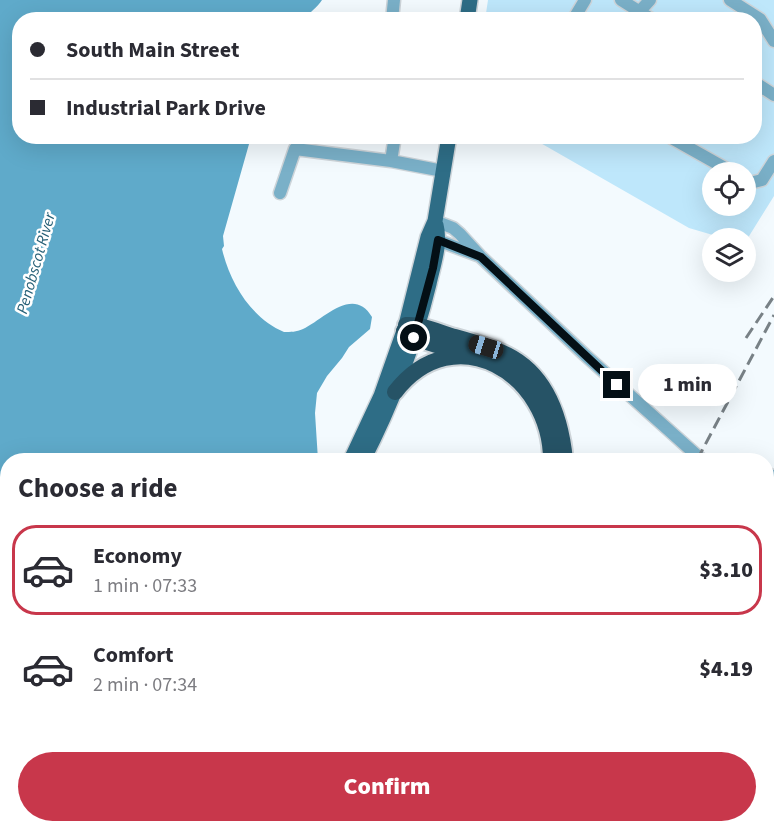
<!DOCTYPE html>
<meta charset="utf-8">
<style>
:root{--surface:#fff;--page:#f7f7f7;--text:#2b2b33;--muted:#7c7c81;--line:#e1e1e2;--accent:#c8374b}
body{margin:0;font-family:"Source Sans 3",sans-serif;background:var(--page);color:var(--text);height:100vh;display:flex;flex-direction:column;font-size:22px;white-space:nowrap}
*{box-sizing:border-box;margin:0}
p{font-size:20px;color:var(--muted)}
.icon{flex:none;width:33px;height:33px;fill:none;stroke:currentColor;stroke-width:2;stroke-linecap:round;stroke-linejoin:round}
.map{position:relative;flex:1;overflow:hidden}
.details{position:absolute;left:0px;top:453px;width:774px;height:380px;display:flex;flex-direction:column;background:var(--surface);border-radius:24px 24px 0 0;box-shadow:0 6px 24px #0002}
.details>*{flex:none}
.guide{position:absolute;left:12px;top:12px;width:750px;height:132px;border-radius:24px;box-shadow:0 6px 24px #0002;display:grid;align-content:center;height:132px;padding:0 18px;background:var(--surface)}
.buttons{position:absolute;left:702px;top:162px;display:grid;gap:12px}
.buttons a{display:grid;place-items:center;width:54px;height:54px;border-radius:50%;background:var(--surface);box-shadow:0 6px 24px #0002;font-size:30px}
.end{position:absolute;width:27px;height:27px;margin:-14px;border:8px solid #040f15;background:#fff;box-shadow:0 0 0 3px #fff}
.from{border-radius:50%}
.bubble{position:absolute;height:42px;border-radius:21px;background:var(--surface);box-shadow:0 6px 24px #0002;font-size:20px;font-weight:800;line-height:42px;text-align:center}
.car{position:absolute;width:18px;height:36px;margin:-18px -9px;border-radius:8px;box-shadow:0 0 4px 2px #0007;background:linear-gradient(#222 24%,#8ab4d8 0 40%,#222 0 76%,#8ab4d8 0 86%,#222 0)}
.guide b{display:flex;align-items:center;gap:21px;height:57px;font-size:22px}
.guide b+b{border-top:2px solid var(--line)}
.guide i{width:15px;height:15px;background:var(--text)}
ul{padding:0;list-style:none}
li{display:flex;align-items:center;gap:18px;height:90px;margin:0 12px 9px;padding:0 6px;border:3px solid transparent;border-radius:24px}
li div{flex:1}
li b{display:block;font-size:22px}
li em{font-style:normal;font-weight:800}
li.on{border-color:var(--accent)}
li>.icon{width:54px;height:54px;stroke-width:1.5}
h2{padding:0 18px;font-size:27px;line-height:72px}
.action{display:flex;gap:12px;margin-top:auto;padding:12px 18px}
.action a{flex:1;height:69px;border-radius:36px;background:var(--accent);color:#fff;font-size:24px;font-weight:800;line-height:69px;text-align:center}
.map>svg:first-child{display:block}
.green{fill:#bee7fb;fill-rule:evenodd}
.water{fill:#5faaca}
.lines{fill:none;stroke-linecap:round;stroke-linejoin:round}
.minor-casing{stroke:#cdd4d9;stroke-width:15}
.major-casing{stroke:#cdd4d9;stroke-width:18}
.highway-casing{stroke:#cdd4d9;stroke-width:20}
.minor{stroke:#7ab0c8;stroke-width:12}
.major{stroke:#2e6d86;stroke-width:15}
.highway{stroke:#265366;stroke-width:16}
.rail{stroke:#788186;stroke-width:3;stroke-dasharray:12 6;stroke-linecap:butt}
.route{stroke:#040f15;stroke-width:8}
.labels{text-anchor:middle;stroke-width:5;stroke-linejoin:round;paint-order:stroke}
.water-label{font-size:16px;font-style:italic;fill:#255f76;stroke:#fff}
</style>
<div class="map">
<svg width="774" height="832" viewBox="0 0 774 832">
<rect width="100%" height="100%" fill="#f3fafe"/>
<path class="green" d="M488,0H774V196L746,241V238H723L689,228L530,137L754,136V20H485ZM712,172H746V206H712Z"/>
<path class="water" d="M0,0H322C317,8 310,11 306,19L20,20V136L251,137L223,236L224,246L222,249C230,283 251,318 284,332C291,332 296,332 303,329C323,320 353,285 372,317L370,329L349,347L342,358L327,376L317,393L315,413L318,460H8V825H50L45,832H0Z"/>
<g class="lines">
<defs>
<path id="minor" d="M621,0L653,20
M730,0L760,19L774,41
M640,11L650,0
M392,20L394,0
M573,20L585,0
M754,82L774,95
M668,136L732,172
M391,161L395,136
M746,180L750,183L762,180L774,161
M280,193L295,149L391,161L443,171
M435,221L453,228L460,234L481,257L585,355L702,460
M429,237L477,255
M766,473L774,477
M766,511L774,516"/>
<path id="major" d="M467,20L470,0
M351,460L381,396L406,325L428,237L435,221L449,136
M363,460C392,404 414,345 429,284C433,265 441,244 436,225
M116,832L123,825"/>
<path id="highway" d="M406,325C422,324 440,333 455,337C473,342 491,347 507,355C547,375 561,420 565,460
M404,331L414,338L464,354
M395,392C455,315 551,374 551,460
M0,526L8,528
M0,542L8,544
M766,690L774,692
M766,714L774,716
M766,726L774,727
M239,825L250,832
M263,825L277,832
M372,832L386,825
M400,832L409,825"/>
</defs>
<use href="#minor" class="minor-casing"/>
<use href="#major" class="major-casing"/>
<use href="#highway" class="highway-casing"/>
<use href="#minor" class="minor"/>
<use href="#major" class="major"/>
<use href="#highway" class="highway"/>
<path class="rail" d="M746,338L774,296
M697,460L774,315
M499,832L503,825"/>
</g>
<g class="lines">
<path class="route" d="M414,338L433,268L438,240L481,257L617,385"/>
</g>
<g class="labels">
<g class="water-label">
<text transform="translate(35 263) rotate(-74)" y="6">Penobscot River</text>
</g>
</g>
</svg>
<div class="buttons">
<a><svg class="icon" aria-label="locate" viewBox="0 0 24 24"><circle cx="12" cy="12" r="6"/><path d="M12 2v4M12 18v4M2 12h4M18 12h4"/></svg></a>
<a><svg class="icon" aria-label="layers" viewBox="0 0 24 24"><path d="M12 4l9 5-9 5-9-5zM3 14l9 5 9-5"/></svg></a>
</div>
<i class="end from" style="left:414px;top:338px"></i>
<i class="end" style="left:617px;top:385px"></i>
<div class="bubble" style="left:638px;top:364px;width:99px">1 min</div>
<i class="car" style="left:486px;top:347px;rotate:287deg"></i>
<div class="guide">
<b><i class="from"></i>South Main Street</b>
<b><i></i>Industrial Park Drive</b>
</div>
<section class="details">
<h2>Choose a ride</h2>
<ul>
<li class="on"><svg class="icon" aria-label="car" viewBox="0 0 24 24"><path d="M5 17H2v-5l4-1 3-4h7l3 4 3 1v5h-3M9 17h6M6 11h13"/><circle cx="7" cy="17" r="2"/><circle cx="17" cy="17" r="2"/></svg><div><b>Economy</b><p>1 min · 07:33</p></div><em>$3.10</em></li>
<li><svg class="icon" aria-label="car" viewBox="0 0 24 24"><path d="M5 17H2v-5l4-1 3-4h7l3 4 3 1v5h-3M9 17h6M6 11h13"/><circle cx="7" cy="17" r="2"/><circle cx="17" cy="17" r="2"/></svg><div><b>Comfort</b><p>2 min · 07:34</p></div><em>$4.19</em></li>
</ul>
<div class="action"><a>Confirm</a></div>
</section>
</div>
